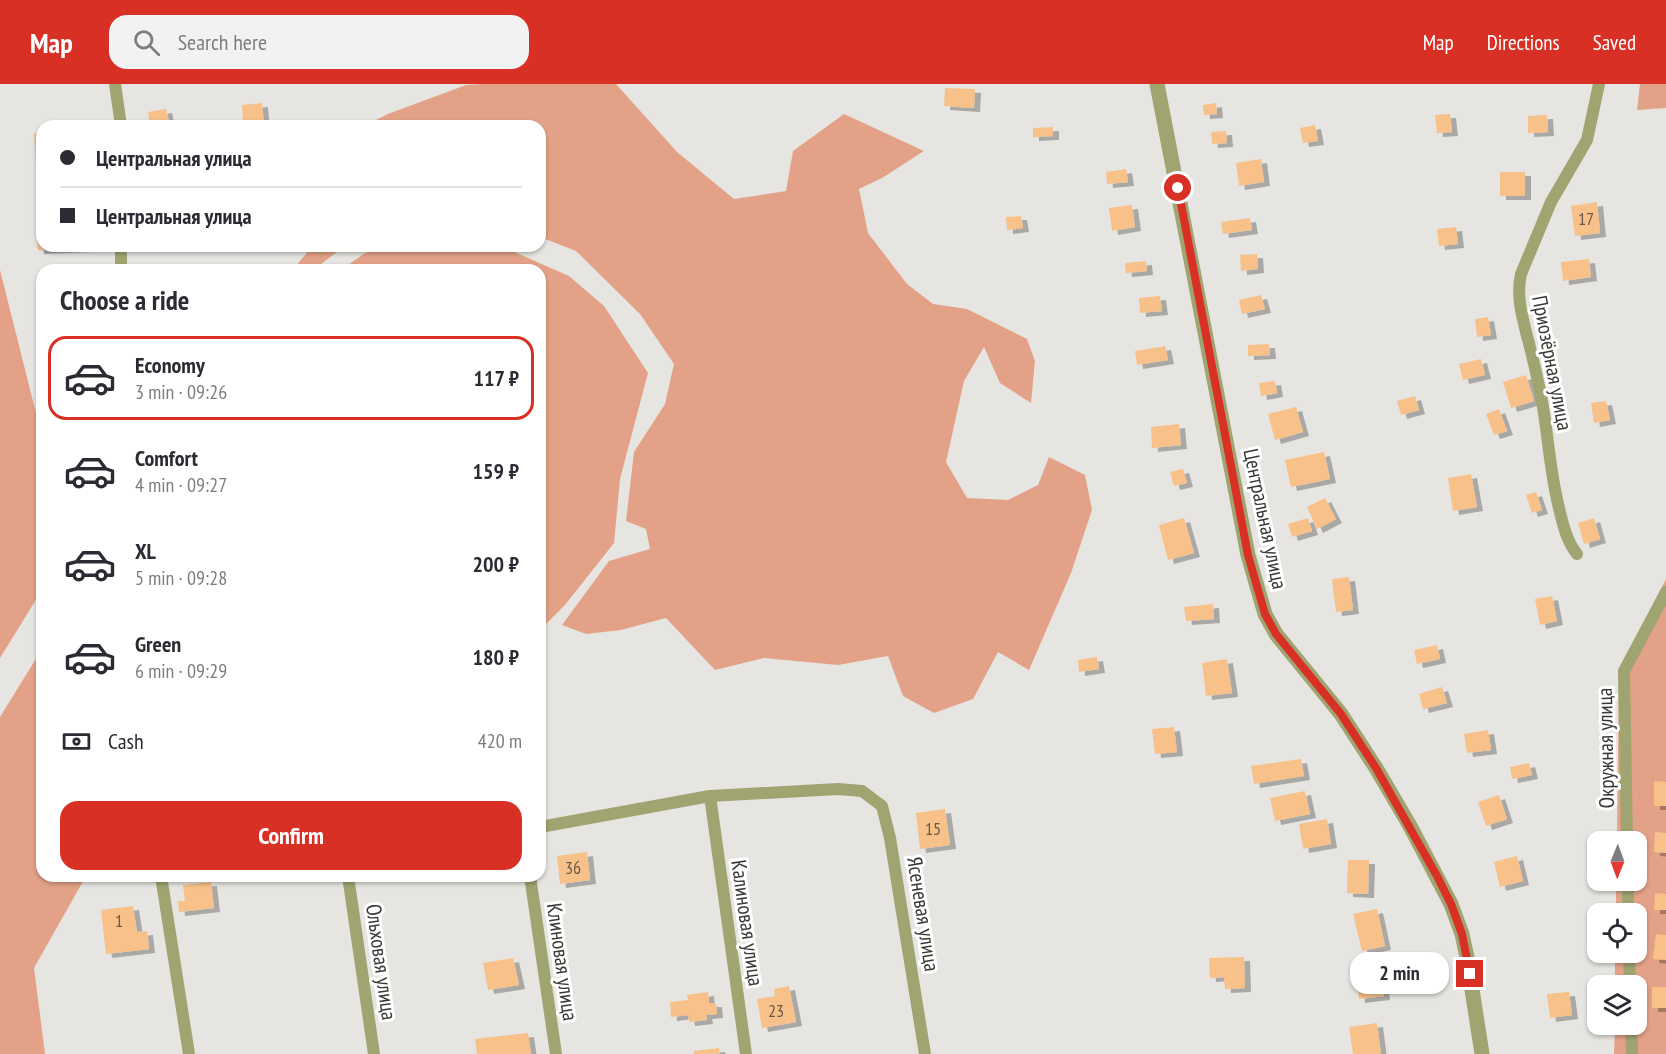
<!DOCTYPE html>
<meta charset="utf-8">
<style>
:root{--surface:#fff;--page:#f2f2f3;--text:#2b2b33;--muted:#7c7c81;--line:#e1e1e2;--accent:#d93025}
body{margin:0;font-family:"PT Sans Narrow",sans-serif;background:var(--page);color:var(--text);height:100vh;display:flex;flex-direction:column;font-size:22px;white-space:nowrap}
*{box-sizing:border-box;margin:0}
p{font-size:20px;color:var(--muted)}
.icon{flex:none;width:33px;height:33px;fill:none;stroke:currentColor;stroke-width:2;stroke-linecap:round;stroke-linejoin:round}
.map{position:relative;flex:1;overflow:hidden}
.sheet{position:absolute;left:36px;top:180px;width:510px;height:618px;display:flex;flex-direction:column;background:var(--surface);border-radius:18px;box-shadow:0 2px 4px #0004}
.sheet>*{flex:none}
.banner{position:absolute;left:36px;top:36px;width:510px;height:132px;border-radius:18px;box-shadow:0 2px 4px #0004;display:grid;align-content:center;height:132px;padding:0 24px;background:var(--surface)}
.needle{width:39px;rotate:181deg}
.fabs{position:absolute;left:1587px;top:747px;display:grid;gap:12px}
.fabs a{display:grid;place-items:center;width:60px;height:60px;border-radius:12px;background:var(--surface);box-shadow:0 2px 4px #0004;font-size:30px}
.end{position:absolute;width:27px;height:27px;margin:-14px;border:8px solid #d93025;background:#fff;box-shadow:0 0 0 3px #fff}
.from{border-radius:50%}
.bubble{position:absolute;height:42px;border-radius:18px;background:var(--surface);box-shadow:0 2px 4px #0004;font-size:20px;font-weight:700;line-height:42px;text-align:center}
.banner b{display:flex;align-items:center;gap:21px;height:57px;font-size:22px}
.banner b+b{border-top:2px solid var(--line)}
.banner i{width:15px;height:15px;background:var(--text)}
ul{padding:0;list-style:none}
li{display:flex;align-items:center;gap:18px;height:84px;margin:0 12px 9px;padding:0 12px;border:3px solid transparent;border-radius:18px}
li div{flex:1}
li b{display:block;font-size:22px}
li em{font-style:normal;font-weight:700}
li.on{border-color:var(--accent)}
li>.icon{width:54px;height:54px;stroke-width:1.5}
h2{padding:0 24px;font-size:27px;line-height:72px}
.pay{display:flex;align-items:center;gap:15px;height:66px;padding:0 24px;font-size:22px}
.pay p{margin-inline-start:auto}
.button{display:flex;gap:12px;margin-top:auto;padding:12px 24px}
.button a{flex:1;height:69px;border-radius:18px;background:var(--accent);color:#fff;font-size:24px;font-weight:700;line-height:69px;text-align:center}
header{display:flex;align-items:center;gap:36px;box-sizing:border-box;height:84px;padding:0 30px;background:var(--accent);color:#fff}
header strong{font-size:28px}
nav{display:flex;gap:33px;margin-inline-start:auto;font-size:21px}
.search{width:420px;height:54px;background:var(--page);display:flex;align-items:center;gap:15px;box-sizing:border-box;padding:0 21px;border-radius:18px;color:var(--muted);font-size:22px}
.map>svg:first-child{display:block}
.green{fill:#e3a287}
.building{fill:#f8c189;filter:url(#shadow)}
.lines{fill:none;stroke-linecap:round;stroke-linejoin:round}
.minor{stroke:#9fa471;stroke-width:12}
.tertiary{stroke:#9fa471;stroke-width:15}
.route{stroke:#d93025;stroke-width:8}
.labels{text-anchor:middle;stroke-width:6;stroke-linejoin:round;paint-order:stroke}
.number-label{font-size:18px;fill:#685a4b}
.street-label{font-size:21px;fill:#383836;stroke:#fff}
</style>
<header>
<strong>Map</strong>
<div class="search"><svg class="icon" aria-label="search" viewBox="0 0 24 24"><circle cx="10" cy="10" r="6"/><path d="M15 15l6 6"/></svg>Search here</div>
<nav><a>Map</a><a>Directions</a><a>Saved</a></nav>
</header>
<div class="map">
<svg width="1666" height="970" viewBox="0 0 1666 970">
<defs>
<filter id="shadow"><feDropShadow dx="6" dy="4" stdDeviation="0" flood-color="#0004"/></filter>
</defs>
<rect width="100%" height="100%" fill="#e6e5e1"/>
<path class="green" d="M482,0H616L677,68L734,115L786,107L793,67L844,30L924,67L882,94L859,105L868,149L907,200L933,220L967,225L1027,255L1035,277L1031,319L1000,299L984,263L964,297L946,378L967,414L1008,416L1038,401L1049,373L1085,391L1092,426L1071,489L1029,586L998,568L973,615L934,629L903,612L888,572L838,581L764,574L715,586L666,534L621,546L586,550L562,541L609,477L650,465L646,445L626,437L634,368L665,320L674,280L640,230L576,167L540,153V42H364L388,30L466,1Z
M1640,0H1666V24L1637,26Z
M312,162H345L313,186H293Z
M388,162H488L512,167L569,192L604,222L648,289L620,395L614,459L565,521L540,546V186H341L365,169Z
M0,186L42,353V506L0,574Z
M1666,495V970H1614L1615,941L1636,940V902L1615,901V869L1636,868V830L1616,829V797L1636,796V758L1617,757L1619,587Z
M42,565V792H86L34,884L45,970H0V633Z"/>
<path class="building" d="M945,4L975,5L974,24L944,22Z
M262,19L264,42H243L242,21Z
M1216,19L1217,30L1204,31L1203,21Z
M166,25L170,42H150L148,28Z
M1450,30L1452,48L1437,49L1435,31Z
M1547,31L1548,48L1528,49V32Z
M1315,41L1318,57L1303,59L1300,44Z
M1053,43V52L1033,53V44Z
M1226,47L1227,59L1212,60L1211,48Z
M34,49H42V80H36Z
M1261,75L1264,98L1239,102L1236,79Z
M1126,85L1128,98L1107,100L1106,88Z
M1500,88H1525V112H1500Z
M1597,118L1600,149L1575,152L1571,122Z
M1132,121L1135,143L1112,147L1109,124Z
M1021,132L1023,144L1007,146L1006,133Z
M36,133H42V162H89V164L38,166Z
M1250,134L1252,146L1223,150L1221,138Z
M1456,143L1458,160L1439,162L1437,145Z
M1257,170L1258,185L1241,187L1240,171Z
M1589,175L1591,193L1563,197L1561,178Z
M1146,177L1147,187L1126,189L1125,179Z
M1261,211L1265,225L1242,230L1239,216Z
M1160,212L1162,227L1140,229L1139,214Z
M1488,233L1491,251L1477,253L1475,235Z
M1269,260L1270,271L1248,272V261Z
M1165,262L1168,276L1137,281L1135,267Z
M1481,275L1485,291L1463,296L1459,280Z
M1526,291L1534,317L1511,324L1503,298Z
M1275,297L1277,309L1261,312L1259,299Z
M1415,312L1419,326L1401,331L1397,317Z
M1606,317L1610,336L1594,339L1591,319Z
M1296,323L1303,348L1275,356L1268,330Z
M1499,325L1507,347L1494,351L1486,330Z
M1179,340L1181,361L1152,364L1151,343Z
M1324,368L1330,395L1291,403L1285,376Z
M1183,385L1187,399L1174,402L1170,388Z
M1471,390L1477,423L1453,427L1448,394Z
M1536,408L1542,426L1532,429L1526,411Z
M1325,414L1336,435L1317,445L1307,423Z
M1184,434L1194,469L1168,476L1159,441Z
M1308,434L1312,447L1292,453L1288,440Z
M1594,434L1600,455L1584,460L1578,439Z
M1349,493L1353,526L1336,528L1332,495Z
M1552,512L1557,537L1540,541L1535,515Z
M1213,520L1214,535L1186,537L1184,523Z
M1437,561L1440,575L1417,580L1414,566Z
M1097,573L1099,585L1079,588L1078,576Z
M1227,575L1232,609L1206,612L1202,579Z
M1442,603L1447,619L1423,625L1419,610Z
M1174,643L1177,668L1155,670L1152,645Z
M1488,646L1491,666L1467,669L1464,650Z
M1301,675L1304,692L1254,700L1251,682Z
M1529,679L1532,691L1512,695L1510,683Z
M1654,697L1666,698V722H1654Z
M1305,707L1310,730L1275,737L1270,714Z
M1499,711L1507,735L1486,742L1478,718Z
M945,725L950,761L920,765L916,729Z
M1327,735L1331,760L1303,765L1299,740Z
M1655,748L1666,749V769L1654,768Z
M587,768L590,796L560,800L557,772Z
M1517,772L1523,797L1500,803L1494,778Z
M1348,776H1369L1368,810L1347,809Z
M211,798L214,824L179,828L178,817H185L183,801Z
M1655,809L1666,810V826H1654Z
M133,822L137,848L147,847L149,865L106,870L101,826Z
M1377,825L1385,862L1362,867L1353,830Z
M1656,850L1666,851V876L1653,875Z
M1244,873L1245,904L1225,905L1224,893L1210,894L1209,874Z
M513,874L519,901L488,906L483,879Z
M1380,884L1384,912L1359,915L1356,887Z
M789,902L796,938L762,944L757,915L775,912L774,905Z
M1652,903H1666V924H1652Z
M708,908L709,919H716L717,930L706,931L707,936L689,938L688,931L671,933L670,918L688,916L687,911Z
M1569,908L1572,931L1550,934L1547,910Z
M1377,939L1381,970H1353L1349,943Z
M528,949L531,970H477L475,955Z
M719,964L720,970H694V967Z"/>
<g class="lines">
<path class="minor" d="M115,0L121,42
M121,162V186
M1577,470C1566,456 1563,440 1559,424C1549,385 1548,345 1540,306C1536,288 1532,270 1527,252C1522,231 1516,212 1521,190L1551,118L1587,56L1599,0
M710,712L746,970
M540,743L710,712L838,705L862,707L882,722L890,754L925,970
M1627,758L1624,587L1666,508
M161,792L189,970
M348,792L374,970
M530,792L556,970
M1628,796V830
M1629,868L1630,902
M1631,940L1632,970"/>
<path class="tertiary" d="M1157,0L1248,471L1265,530L1276,550L1341,630L1376,684L1410,742L1451,820L1462,850L1467,873L1482,970"/>
</g>
<g class="lines">
<path class="route" d="M1178,104L1248,471L1265,530L1276,550L1341,630L1376,684L1437,792L1451,820L1462,850L1470,890"/>
</g>
<g class="labels">
<g class="number-label">
<text x="1586" y="141">17</text>
<text x="933" y="751">15</text>
<text x="573" y="790">36</text>
<text x="119" y="843">1</text>
<text x="776" y="933">23</text>
</g>
<g class="street-label">
<text transform="translate(1552 279) rotate(79)" y="7">Приозёрная улица</text>
<text transform="translate(1265 435) rotate(78)" y="7">Центральная улица</text>
<text transform="translate(1606 664) rotate(-91)" y="7">Окружная улица</text>
<text transform="translate(923 830) rotate(81)" y="7">Ясеневая улица</text>
<text transform="translate(747 839) rotate(82)" y="7">Калиновая улица</text>
<text transform="translate(381 878) rotate(82)" y="7">Ольховая улица</text>
<text transform="translate(562 878) rotate(82)" y="7">Клиновая улица</text>
</g>
</g>
</svg>
<div class="fabs">
<a><svg class="needle" viewBox="-14 -14 28 28"><path d="M0-13l5 13h-10z" fill="#e53935"/><path d="M0 13l5-13h-10z" fill="#7c7c81"/></svg></a>
<a><svg class="icon" aria-label="locate" viewBox="0 0 24 24"><circle cx="12" cy="12" r="6"/><path d="M12 2v4M12 18v4M2 12h4M18 12h4"/></svg></a>
<a><svg class="icon" aria-label="layers" viewBox="0 0 24 24"><path d="M12 4l9 5-9 5-9-5zM3 14l9 5 9-5"/></svg></a>
</div>
<i class="end from" style="left:1178px;top:104px"></i>
<i class="end" style="left:1470px;top:890px"></i>
<div class="bubble" style="left:1350px;top:868px;width:99px">2 min</div>
<div class="banner">
<b><i class="from"></i>Центральная улица</b>
<b><i></i>Центральная улица</b>
</div>
<section class="sheet">
<h2>Choose a ride</h2>
<ul>
<li class="on"><svg class="icon" aria-label="car" viewBox="0 0 24 24"><path d="M5 17H2v-5l4-1 3-4h7l3 4 3 1v5h-3M9 17h6M6 11h13"/><circle cx="7" cy="17" r="2"/><circle cx="17" cy="17" r="2"/></svg><div><b>Economy</b><p>3 min · 09:26</p></div><em>117 ₽</em></li>
<li><svg class="icon" aria-label="car" viewBox="0 0 24 24"><path d="M5 17H2v-5l4-1 3-4h7l3 4 3 1v5h-3M9 17h6M6 11h13"/><circle cx="7" cy="17" r="2"/><circle cx="17" cy="17" r="2"/></svg><div><b>Comfort</b><p>4 min · 09:27</p></div><em>159 ₽</em></li>
<li><svg class="icon" aria-label="car" viewBox="0 0 24 24"><path d="M5 17H2v-5l4-1 3-4h7l3 4 3 1v5h-3M9 17h6M6 11h13"/><circle cx="7" cy="17" r="2"/><circle cx="17" cy="17" r="2"/></svg><div><b>XL</b><p>5 min · 09:28</p></div><em>200 ₽</em></li>
<li><svg class="icon" aria-label="car" viewBox="0 0 24 24"><path d="M5 17H2v-5l4-1 3-4h7l3 4 3 1v5h-3M9 17h6M6 11h13"/><circle cx="7" cy="17" r="2"/><circle cx="17" cy="17" r="2"/></svg><div><b>Green</b><p>6 min · 09:29</p></div><em>180 ₽</em></li>
</ul>
<div class="pay"><svg class="icon" aria-label="cash" viewBox="0 0 24 24"><path d="M3 7h18v10H3z"/><circle cx="12" cy="12" r="2"/></svg>Cash<p>420 m</p></div>
<div class="button"><a>Confirm</a></div>
</section>
</div>
